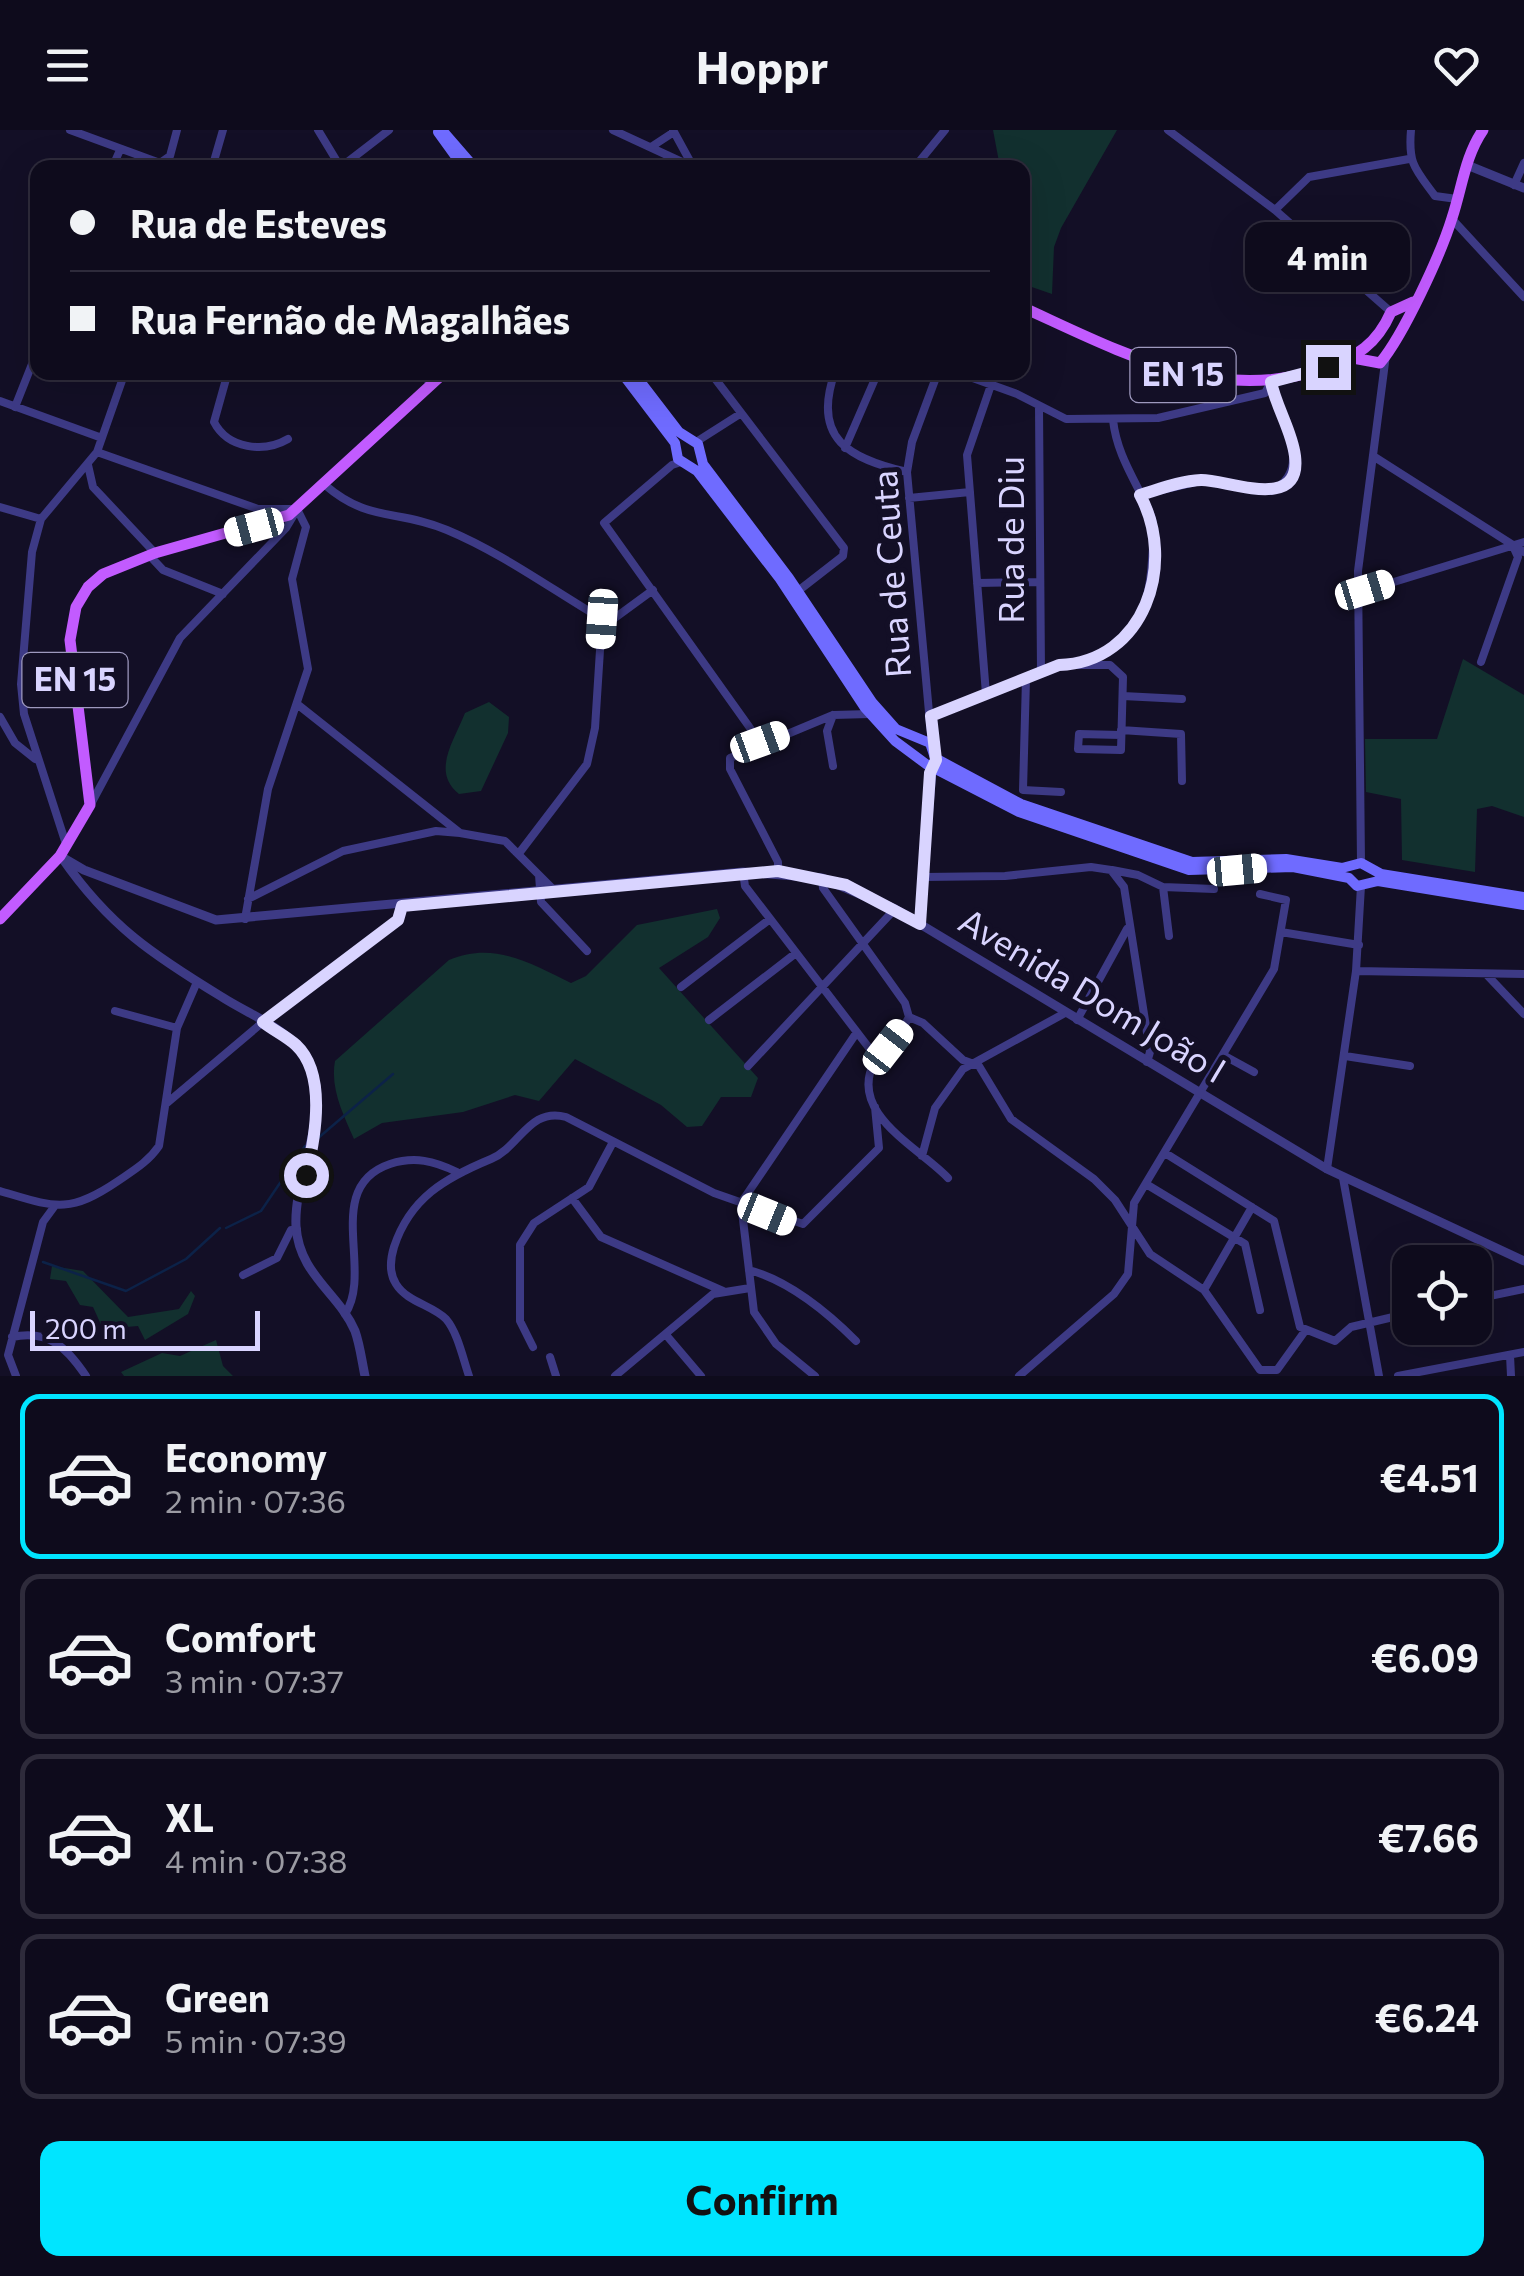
<!DOCTYPE html>
<meta charset="utf-8">
<style>
:root{--surface:#0e0b1c;--page:#171425;--text:#f1f3f6;--muted:#9b9ba3;--line:#2e2b3b;--accent:#00e5ff}
body{margin:0;font-family:Commissioner,sans-serif;background:var(--page);color:var(--text);height:100vh;display:flex;flex-direction:column;font-size:38px;white-space:nowrap}
*{box-sizing:border-box;margin:0}
p{font-size:32px;color:var(--muted)}
.icon{flex:none;width:55px;height:55px;fill:none;stroke:currentColor;stroke-width:2;stroke-linecap:round;stroke-linejoin:round}
.map{position:relative;height:1246px;overflow:hidden}
.sheet{display:flex;flex-direction:column;background:var(--surface);flex:1}
.sheet>*{flex:none}
.top-card{position:absolute;left:30px;top:30px;width:1000px;height:220px;border-radius:20px;box-shadow:0 10px 40px #0002,0 0 0 2px var(--line);display:grid;align-content:center;height:220px;padding:0 40px;background:var(--surface)}
.controls{position:absolute;left:1392px;top:1115px;display:grid;gap:20px}
.controls a{display:grid;place-items:center;width:100px;height:100px;border-radius:20px;background:var(--surface);box-shadow:0 10px 40px #0002,0 0 0 2px var(--line);font-size:50px}
.scale{position:absolute;left:30px;bottom:25px;width:230px;box-sizing:border-box;padding-left:10px;border:5px solid #d9d4ff;border-top:0;font-size:28px;line-height:35px;white-space:nowrap;color:#d9d4ff;-webkit-text-stroke:8px #130f26;paint-order:stroke}
.end{position:absolute;width:45px;height:45px;margin:-22px;border:12px solid #d9d4ff;background:#111;box-shadow:0 0 0 5px #111}
.from{border-radius:50%}
.bubble{position:absolute;height:70px;border-radius:20px;background:var(--surface);box-shadow:0 10px 40px #0002,0 0 0 2px var(--line);font-size:32px;font-weight:700;line-height:70px;text-align:center}
.car{position:absolute;width:30px;height:60px;margin:-30px -15px;border-radius:12px;box-shadow:0 0 8px 2px #0007;background:linear-gradient(#fff 24%,#345 0 40%,#fff 0 76%,#345 0 86%,#fff 0)}
.top-card b{display:flex;align-items:center;gap:35px;height:95px;font-size:38px}
.top-card b+b{border-top:2px solid var(--line)}
.top-card i{width:25px;height:25px;background:var(--text)}
ul{padding:18px 0 0;list-style:none}
li{display:flex;align-items:center;gap:30px;height:165px;margin:0 20px 15px;padding:0 20px;border:5px solid var(--line);border-radius:20px}
li div{flex:1}
li b{display:block;font-size:38px}
li em{font-style:normal;font-weight:700}
li.current{border-color:var(--accent)}
li>.icon{width:90px;height:90px;stroke-width:1.5}
.action{display:flex;gap:20px;margin-top:auto;padding:20px 40px}
.action a{flex:1;height:115px;border-radius:20px;background:var(--accent);color:#111;font-size:40px;font-weight:700;line-height:115px;text-align:center}
header{display:flex;justify-content:space-between;align-items:center;height:130px;padding:0 40px;background:var(--surface);font-size:45px;font-weight:700}
.map>svg:first-child{display:block}
.green{fill:#12302f}
.lines{fill:none;stroke-linecap:round;stroke-linejoin:round}
.stream{stroke:#0c2248;stroke-width:2.5}
.minor{stroke:#3d3a85;stroke-width:8}
.tertiary{stroke:#3d3a85;stroke-width:9}
.secondary{stroke:#6f6bff;stroke-width:10}
.primary{stroke:#c25bff;stroke-width:11}
.route{stroke:#d9d4ff;stroke-width:12}
.labels{text-anchor:middle;stroke-width:10;stroke-linejoin:round;paint-order:stroke}
.shield{fill:#130f26;stroke:#9e99be;stroke-width:2.5}
.shield-label{font-size:32px;font-weight:bold;fill:#d9d4ff}
.street-label{font-size:35px;fill:#d9d4ff;stroke:#130f26}
</style>
<header><svg class="icon" aria-label="menu" viewBox="0 0 24 24"><path d="M4 6h16M4 12h16M4 18h16"/></svg>Hoppr<svg class="icon" aria-label="heart" viewBox="0 0 24 24"><path d="M12 20l-8-8c-3-5 5-10 8-4 3-6 11-1 8 4z"/></svg></header>
<div class="map">
<svg width="1524" height="1246" viewBox="0 0 1524 1246">
<rect width="100%" height="100%" fill="#130f26"/>
<path class="green" d="M993,0H1117L1061,98L1054,117L1052,164L1023,154L1022,38L1000,37Z
M1463,529L1524,565V687L1492,676L1477,679L1475,742L1402,730L1401,669L1366,662L1365,609H1437Z
M489,572L509,587L508,603L481,661L459,664C431,642 454,611 465,583Z
M717,779L720,788L708,807L659,838L758,948L751,967H721L702,996L687,997L661,975L575,929L539,971L515,965L463,982L382,993L354,1009C343,984 330,958 335,931L449,830C494,811 530,833 571,853L586,846L637,795Z
M52,1136L83,1141L128,1187L179,1179L191,1161L195,1166L188,1184L145,1210L138,1196L103,1199L93,1177L80,1175L66,1151L50,1149Z
M216,1210L223,1236L233,1246H124L121,1242L162,1223L180,1226Z"/>
<g class="lines">
<path class="stream" d="M317,1009L393,944
M226,1098L261,1081L305,1016
M43,1132L126,1161L186,1129L220,1098"/>
<path class="minor" d="M70,0L160,33L170,26L177,0
M318,0L341,38
M613,0L695,38
M673,0L691,33
M1168,0L1275,80L1391,182
M1411,0C1408,34 1415,39 1435,66L1457,69
M651,17L674,2
M112,38L120,20
M212,38L223,0
M319,38L341,37L389,0
M914,38L945,0
M1514,55L1524,33
M1275,80L1309,47L1409,29
M1452,89L1524,167
M228,242L214,292C228,319 264,323 288,309
M423,242L430,254
M710,242L844,418L843,426L798,461
M835,242C811,309 850,329 907,342
M956,242L1017,264L1066,289L1158,288L1265,263L1271,252
M0,271L102,308
M15,277L38,219
M1039,277L1041,542
M696,312L740,284
M845,318L878,242
M97,322L258,379H297
M1373,326L1524,422
M681,332L672,335L604,393L760,612
M88,335L93,357L155,423
M325,355C369,393 398,379 447,400C502,423 551,459 602,489L612,490L653,460
M1140,365L1204,350L1271,361C1317,339 1278,288 1271,252
M909,368L970,362
M0,377L41,389
M149,425L163,440L223,464
M977,453L1039,452
M1358,463L1524,412
M1085,532C1135,508 1149,484 1152,430C1153,414 1156,398 1150,383C1136,351 1117,326 1113,290
M1481,532L1518,427L1513,416
M1026,549L1023,660L1061,662
M986,564L967,325L991,255
M1123,566L1182,569
M297,574L460,703L505,711L539,745
M931,586L1059,535H1110L1123,547L1121,620L1078,619L1079,604L1121,605
M0,587L15,613L35,629
M1121,600L1181,604L1182,651
M932,615L907,342L912,312L938,242
M833,636L827,601L833,585
M92,672L180,508L286,398L295,383
M66,714L24,584L21,554L32,422L41,389L97,322L125,242
M520,722L587,634L595,598L602,489
M1361,733L1358,441L1386,225
M1112,740L1138,745L1163,757L1214,759
M778,741V732L730,639V628L833,585L870,584
M743,742L745,756L876,927
M924,747L1005,746L1091,737L1111,740L1124,757L1150,922L1147,932
M822,748L823,758L905,873L909,887C901,905 884,915 875,931C846,983 920,1018 948,1048
M1163,757L1169,806
M555,761L539,745L541,772L587,821
M248,769L343,721L436,701L460,703
M245,789L268,659L308,539L292,449L306,397L297,379
M920,794L933,634
M1281,802L1359,815
M1356,841L1524,844
M1486,844L1524,884
M681,857L770,789
M115,881L177,898
M909,887L923,893L963,930L979,936L1011,989L1094,1049L1115,1070L1150,1124L1204,1160
M709,890L796,823
M1077,890L1127,799
M1223,925L1254,942
M1345,926L1410,936
M748,936L895,779
M167,973L263,892L398,790L402,775
M1165,1023L1274,1091L1300,1197L1335,1211L1351,1197L1410,1183
M922,1026L935,978L963,939L1065,883
M1327,1039L1356,841L1361,756
M1343,1048L1379,1246
M1146,1054L1245,1114L1260,1180
M0,1061C54,1077 68,1085 118,1051C134,1040 148,1032 159,1016L177,898L197,852
M572,1068L601,1107L723,1161
M1252,1077L1204,1160L1260,1240H1277L1305,1201
M749,1140C790,1151 827,1182 856,1211
M243,1145L277,1128L291,1100H297
M1475,1169L1524,1159
M345,1184C374,1141 322,1057 390,1034C415,1026 434,1031 457,1042
M667,1206L701,1246
M12,1207C49,1199 67,1218 86,1246
M533,1217L520,1191V1115L534,1093L589,1057L613,1012
M1510,1225L1511,1246
M550,1227L556,1246
M16,1246L8,1225L43,1092L54,1077
M469,1246C463,1229 458,1203 446,1189C432,1175 407,1172 396,1154C389,1143 390,1130 394,1117C410,1068 445,1048 491,1029C520,1017 529,977 566,987L714,1063L803,1094L879,1018L875,977
M615,1246L713,1164L750,1158
M815,1246L776,1214L754,1182L741,1073L857,902
M1019,1246L1114,1164L1128,1144L1134,1073L1274,839L1286,770L1260,764
M1398,1246L1524,1222"/>
<path class="tertiary" d="M1467,35L1524,58
M60,726L84,740L216,790L743,742L822,748L895,779L1327,1039L1524,1131
M62,728C109,796 153,825 222,867C245,882 281,896 298,918C342,969 293,1040 296,1096C299,1145 339,1163 355,1201C360,1215 362,1232 365,1246"/>
<path class="secondary" d="M442,0L475,38
M438,2L464,38
M621,242L675,313L678,329L697,341L780,449L865,578L895,611L926,634L1019,682L1189,740L1293,737L1349,748L1357,756L1378,751L1524,775
M633,242L679,302L698,314L703,334L789,448L872,572L896,599L930,613L935,628
M935,628L1021,674L1192,732L1286,729L1342,738L1361,733L1381,744L1524,767"/>
<path class="primary" d="M1022,177C1119,221 1217,276 1324,238C1357,227 1377,214 1391,182L1413,172
M1353,228L1380,233C1403,206 1441,124 1452,88C1462,58 1465,26 1483,0
M0,789L60,726L90,675L70,510L76,477L88,457L103,444L155,423L289,385L445,242"/>
</g>
<g class="lines">
<path class="route" d="M306,1045C315,1009 327,944 296,915C286,906 273,900 263,892L398,790L402,776L778,741L846,755L920,794L930,643L936,630L931,586L1059,535C1145,532 1177,433 1140,365C1160,359 1180,351 1201,350C1226,349 1302,383 1295,326C1292,301 1276,277 1271,252L1328,237"/>
</g>
<g class="labels">
<g class="shield">
<rect x="1130.5" y="218" width="105" height="54" rx="8"/>
<rect x="22.5" y="523" width="105" height="54" rx="8"/>
</g>
<g class="shield-label">
<text x="1183" y="256">EN 15</text>
<text x="75" y="561">EN 15</text>
</g>
<g class="street-label">
<text transform="translate(1012 410) rotate(-90)" y="12">Rua de Diu</text>
<text transform="translate(892 444) rotate(-94)" y="12">Rua de Ceuta</text>
<text transform="translate(1092 866) rotate(31)" y="12">Avenida Dom João I</text>
</g>
</g>
</svg>
<div class="controls">
<a><svg class="icon" aria-label="locate" viewBox="0 0 24 24"><circle cx="12" cy="12" r="6"/><path d="M12 2v4M12 18v4M2 12h4M18 12h4"/></svg></a>
</div>
<div class="scale">200 m</div>
<i class="end from" style="left:306px;top:1045px"></i>
<i class="end" style="left:1328px;top:237px"></i>
<div class="bubble" style="left:1245px;top:92px;width:165px">4 min</div>
<i class="car" style="left:254px;top:397px;rotate:255deg"></i>
<i class="car" style="left:1365px;top:460px;rotate:73deg"></i>
<i class="car" style="left:602px;top:489px;rotate:184deg"></i>
<i class="car" style="left:760px;top:612px;rotate:70deg"></i>
<i class="car" style="left:1237px;top:740px;rotate:85deg"></i>
<i class="car" style="left:888px;top:917px;rotate:38deg"></i>
<i class="car" style="left:767px;top:1084px;rotate:112deg"></i>
<div class="top-card">
<b><i class="from"></i>Rua de Esteves</b>
<b><i></i>Rua Fernão de Magalhães</b>
</div>
</div>
<section class="sheet">
<ul>
<li class="current"><svg class="icon" aria-label="car" viewBox="0 0 24 24"><path d="M5 17H2v-5l4-1 3-4h7l3 4 3 1v5h-3M9 17h6M6 11h13"/><circle cx="7" cy="17" r="2"/><circle cx="17" cy="17" r="2"/></svg><div><b>Economy</b><p>2 min · 07:36</p></div><em>€4.51</em></li>
<li><svg class="icon" aria-label="car" viewBox="0 0 24 24"><path d="M5 17H2v-5l4-1 3-4h7l3 4 3 1v5h-3M9 17h6M6 11h13"/><circle cx="7" cy="17" r="2"/><circle cx="17" cy="17" r="2"/></svg><div><b>Comfort</b><p>3 min · 07:37</p></div><em>€6.09</em></li>
<li><svg class="icon" aria-label="car" viewBox="0 0 24 24"><path d="M5 17H2v-5l4-1 3-4h7l3 4 3 1v5h-3M9 17h6M6 11h13"/><circle cx="7" cy="17" r="2"/><circle cx="17" cy="17" r="2"/></svg><div><b>XL</b><p>4 min · 07:38</p></div><em>€7.66</em></li>
<li><svg class="icon" aria-label="car" viewBox="0 0 24 24"><path d="M5 17H2v-5l4-1 3-4h7l3 4 3 1v5h-3M9 17h6M6 11h13"/><circle cx="7" cy="17" r="2"/><circle cx="17" cy="17" r="2"/></svg><div><b>Green</b><p>5 min · 07:39</p></div><em>€6.24</em></li>
</ul>
<div class="action"><a>Confirm</a></div>
</section>
